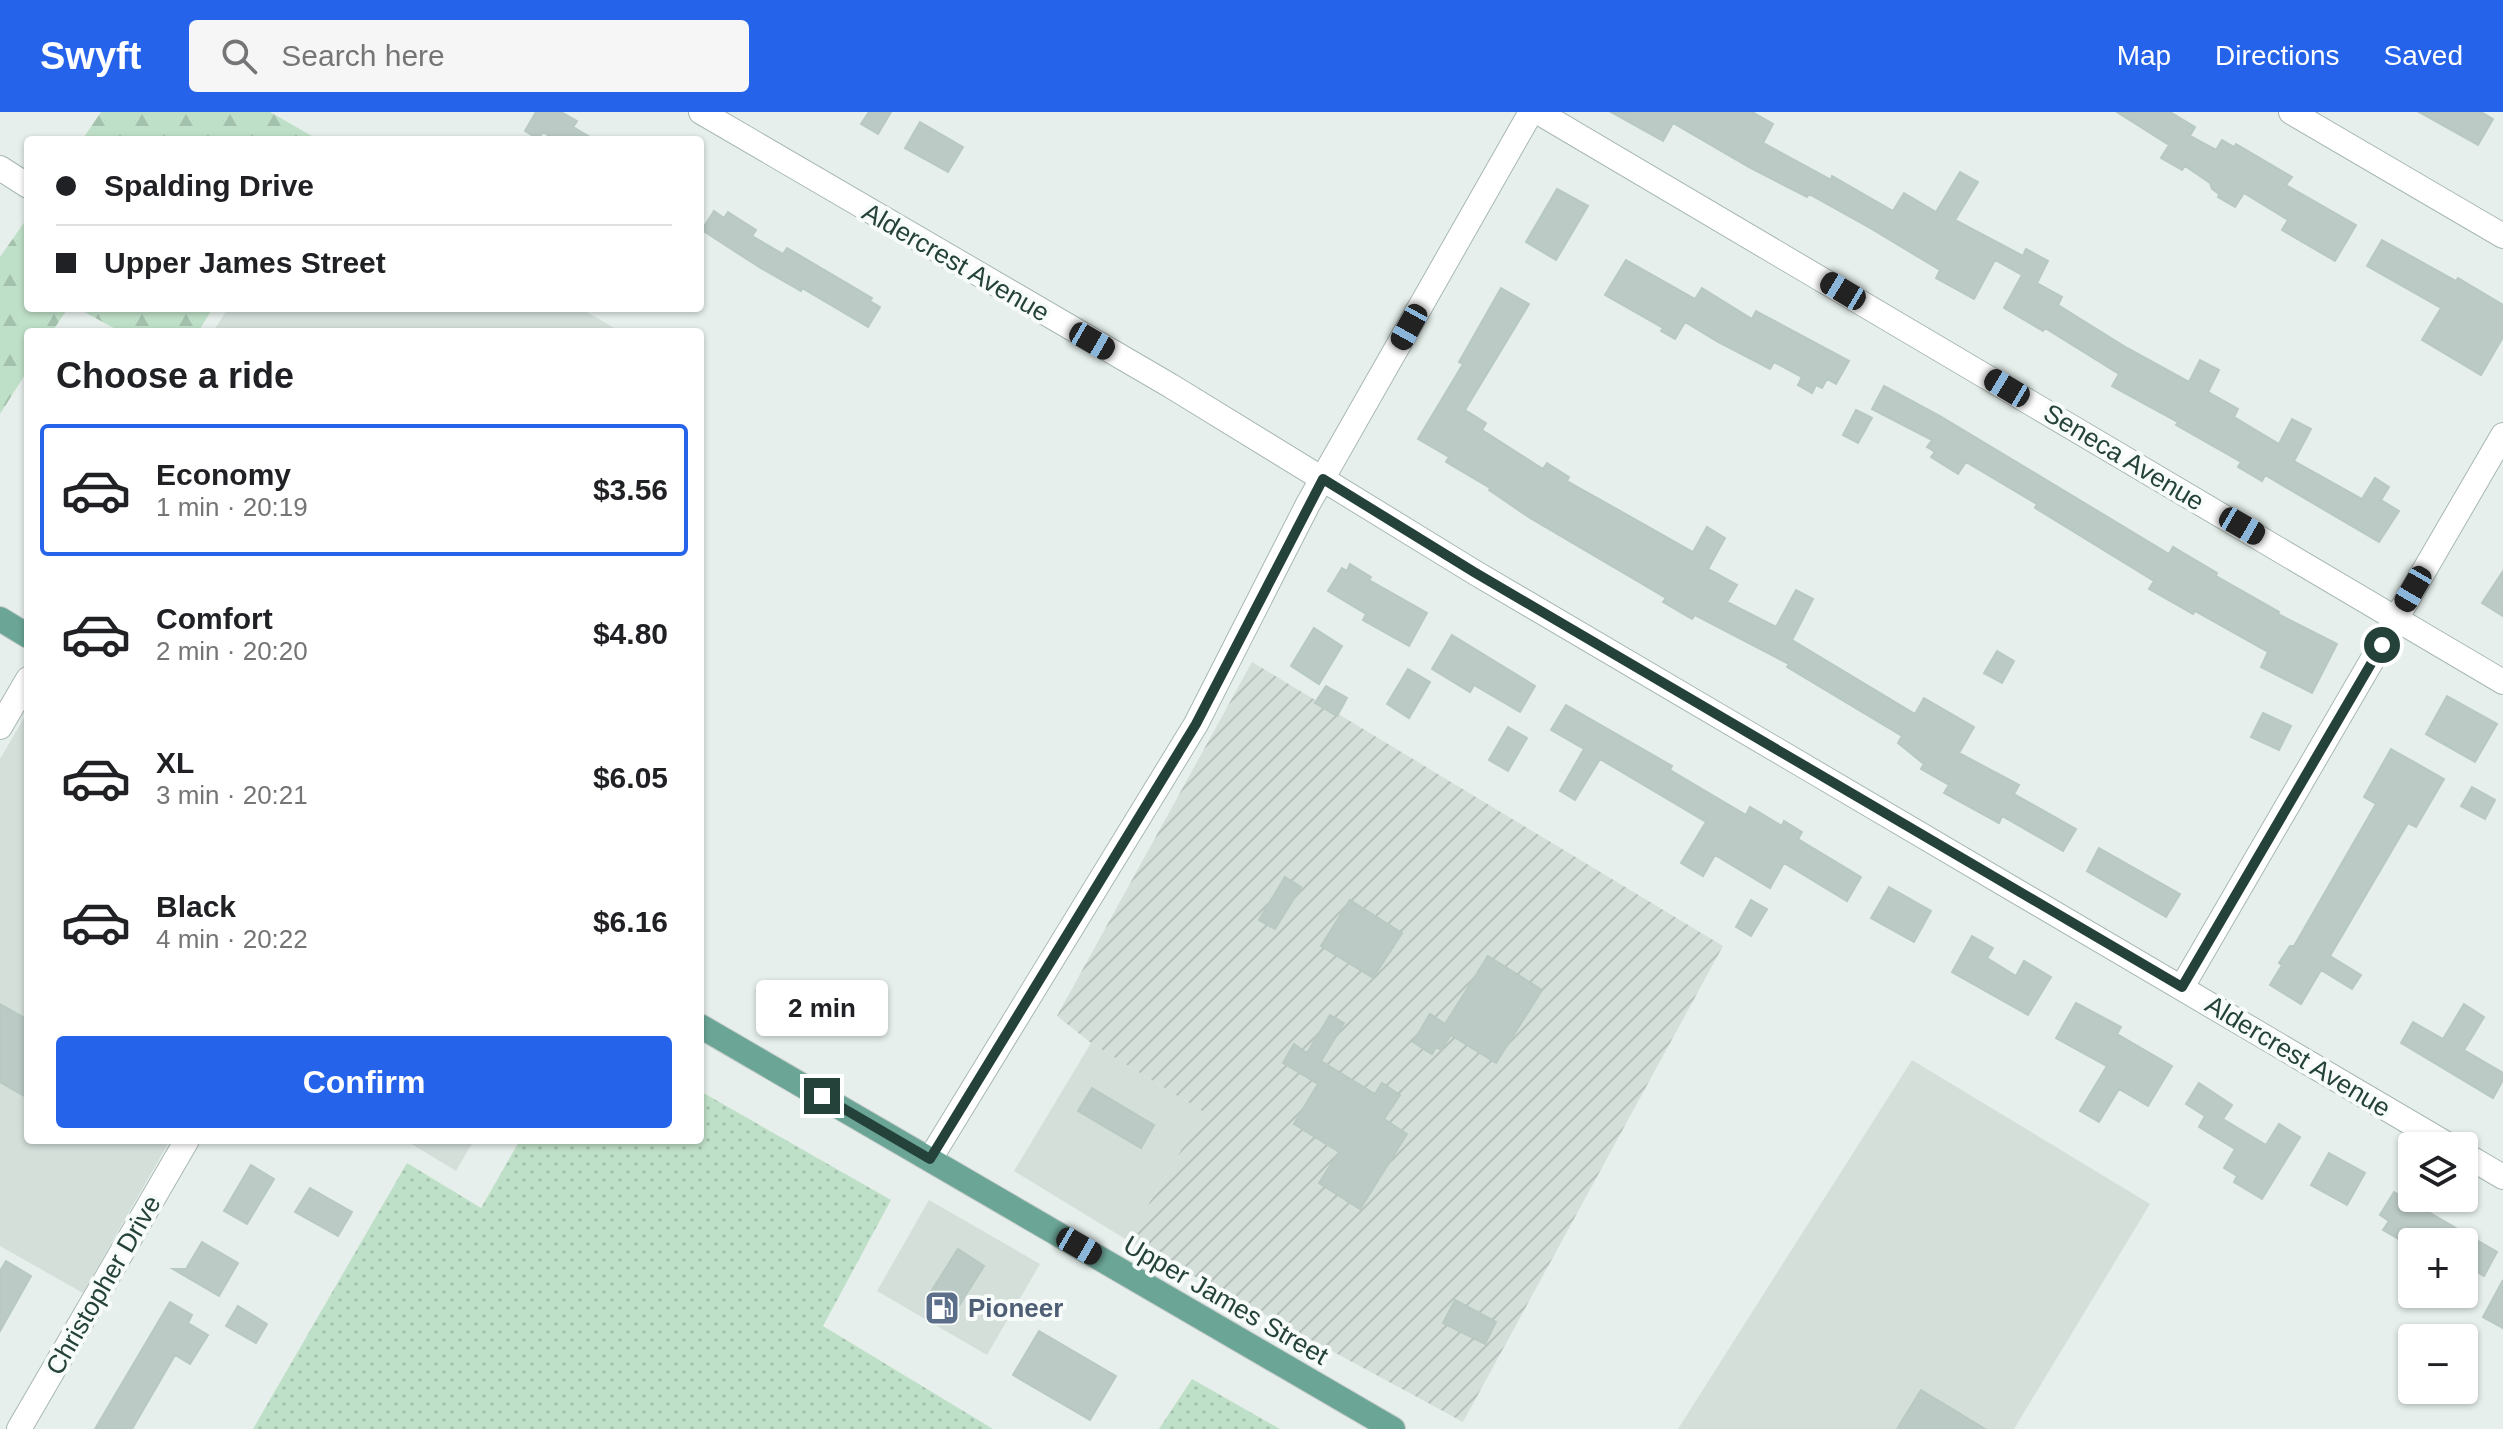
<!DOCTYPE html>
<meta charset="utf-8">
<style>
:root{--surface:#fff;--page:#f6f6f6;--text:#202124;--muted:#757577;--line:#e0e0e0;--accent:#2563eb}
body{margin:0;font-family:Arial,sans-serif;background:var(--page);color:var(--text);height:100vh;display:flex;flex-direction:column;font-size:30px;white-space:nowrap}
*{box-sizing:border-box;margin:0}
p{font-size:26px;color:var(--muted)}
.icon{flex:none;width:44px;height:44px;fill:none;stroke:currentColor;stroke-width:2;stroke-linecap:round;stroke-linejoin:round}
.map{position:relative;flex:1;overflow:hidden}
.side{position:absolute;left:24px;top:216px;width:680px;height:816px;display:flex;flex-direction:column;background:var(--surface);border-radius:8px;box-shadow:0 2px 6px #0004}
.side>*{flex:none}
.hud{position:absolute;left:24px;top:24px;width:680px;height:176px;border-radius:8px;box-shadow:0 2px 6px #0004;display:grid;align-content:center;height:176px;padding:0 32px;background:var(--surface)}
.buttons{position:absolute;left:2398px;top:1020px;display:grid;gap:16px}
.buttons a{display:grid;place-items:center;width:80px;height:80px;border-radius:8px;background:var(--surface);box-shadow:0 2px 6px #0004;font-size:40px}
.end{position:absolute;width:36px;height:36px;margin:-18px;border:10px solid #24423a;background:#fff;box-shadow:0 0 0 4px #fff}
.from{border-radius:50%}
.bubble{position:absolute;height:56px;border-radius:8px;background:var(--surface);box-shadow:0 2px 6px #0004;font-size:26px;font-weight:700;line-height:56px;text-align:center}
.car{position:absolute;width:24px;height:48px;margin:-24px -12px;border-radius:10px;box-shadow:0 0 6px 2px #0007;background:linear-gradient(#222 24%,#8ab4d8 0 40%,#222 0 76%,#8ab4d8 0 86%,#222 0)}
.hud b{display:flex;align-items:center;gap:28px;height:76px;font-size:30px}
.hud b+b{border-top:2px solid var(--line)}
.hud i{width:20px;height:20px;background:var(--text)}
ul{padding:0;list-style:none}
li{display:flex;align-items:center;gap:24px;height:132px;margin:0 16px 12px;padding:0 16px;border:4px solid transparent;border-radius:8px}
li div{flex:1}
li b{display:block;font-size:30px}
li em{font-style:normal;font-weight:700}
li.selected{border-color:var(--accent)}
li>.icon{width:72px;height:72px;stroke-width:1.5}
h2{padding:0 32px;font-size:36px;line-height:96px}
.cta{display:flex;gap:16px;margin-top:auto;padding:16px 32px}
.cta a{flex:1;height:92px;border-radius:8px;background:var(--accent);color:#fff;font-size:32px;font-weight:700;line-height:92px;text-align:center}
header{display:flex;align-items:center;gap:48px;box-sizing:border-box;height:112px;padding:0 40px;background:var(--accent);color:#fff}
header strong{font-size:38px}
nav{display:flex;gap:44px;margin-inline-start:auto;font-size:28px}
.search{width:560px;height:72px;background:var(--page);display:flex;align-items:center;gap:20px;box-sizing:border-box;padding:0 28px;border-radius:8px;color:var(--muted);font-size:30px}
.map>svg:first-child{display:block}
.built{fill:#d4dfda}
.industrial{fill:url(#industrial-furrows)}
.green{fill:url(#green-dots)}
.forest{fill:url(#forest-firs)}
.building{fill:#bbcac4;stroke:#b8c9c2;stroke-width:2}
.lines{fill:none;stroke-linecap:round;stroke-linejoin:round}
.minor-casing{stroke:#a8b8b2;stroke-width:26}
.major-casing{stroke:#c2cac8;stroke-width:26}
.minor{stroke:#fff;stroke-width:24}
.major{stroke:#6aa596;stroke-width:24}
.route{stroke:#24423a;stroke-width:10}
.labels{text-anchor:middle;stroke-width:8;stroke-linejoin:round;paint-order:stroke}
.street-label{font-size:26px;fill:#24423a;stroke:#f7fbf9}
.service-label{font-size:26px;font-weight:bold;fill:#4e5e75;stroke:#f7fbf9;text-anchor:start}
</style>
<header>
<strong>Swyft</strong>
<div class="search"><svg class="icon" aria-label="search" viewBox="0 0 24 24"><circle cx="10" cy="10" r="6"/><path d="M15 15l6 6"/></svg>Search here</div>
<nav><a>Map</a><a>Directions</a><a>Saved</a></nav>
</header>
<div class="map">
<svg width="2503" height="1317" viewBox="0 0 2503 1317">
<defs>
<pattern id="industrial-furrows" width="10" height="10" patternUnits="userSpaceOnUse" patternTransform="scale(2)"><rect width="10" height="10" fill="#d4dfda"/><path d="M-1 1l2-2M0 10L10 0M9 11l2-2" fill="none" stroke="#b6c1bc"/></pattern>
<pattern id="green-dots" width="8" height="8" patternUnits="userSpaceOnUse" patternTransform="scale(2)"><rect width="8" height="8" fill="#bfe0c8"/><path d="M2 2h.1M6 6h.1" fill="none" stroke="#a4c1ad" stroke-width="1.8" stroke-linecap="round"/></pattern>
<pattern id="forest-firs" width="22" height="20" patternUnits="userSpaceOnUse" patternTransform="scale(2)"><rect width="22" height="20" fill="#bfe0c8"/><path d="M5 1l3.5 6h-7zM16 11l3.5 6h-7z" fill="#a4c1ad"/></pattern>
</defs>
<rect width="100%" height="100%" fill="#e6efeb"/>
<path class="built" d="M228,196H580L621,220H213Z
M28,599V1028H170L83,1181L0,1134V647Z
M1091,931L1204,1000L1127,1128L1014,1059Z
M1912,948L2150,1092L2014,1317H1678Z
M405,1028H474L456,1059Z
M929,1088L1040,1152L987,1243L877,1179Z"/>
<path class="industrial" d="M1252,550L1723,834L1463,1310L1127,1128L1204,1000L1091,931L1057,904Z"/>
<path class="green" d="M700,979L891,1088L823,1214L993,1317H253L407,1051L481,1096L520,1028H700Z
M1192,1267L1280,1317H1159Z"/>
<path class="forest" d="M101,0H270L319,28H82Z
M28,105V196H68L52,220H28V258L0,302V145Z
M77,196H213L198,220H121Z"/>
<path class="building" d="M536,0H561L577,9L573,15L595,28H556L543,20L538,27L525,19Z
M869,0H891L878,22L861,12Z
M1611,0H1752L1773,12L1763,31L1831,68L1832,64L1893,99L1904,81L1936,100L1960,60L1978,70L1955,108L2023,144L2026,137L2048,149L2037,171L2062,185L2058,193L2127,236L2189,270L2200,248L2219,258L2208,280L2238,297L2234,305L2279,332L2292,307L2311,317L2294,349L2362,387L2375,366L2389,375L2381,388L2399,399L2379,430L2265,363L2262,369L2238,355L2241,350L2176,313L2178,310L2112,274L2119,262L2045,216L2043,219L2004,196L2022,163L1995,148L1974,187L1936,166L1940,158L1870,116L1809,82L1807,85L1749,55L1673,11L1663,29Z
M2117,0H2170L2195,15L2190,24L2216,38L2222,28L2234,35L2236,32L2292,65L2286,73L2356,113L2335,149L2282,118L2288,108L2244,81L2235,95L2218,85L2219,82L2212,77L2210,71L2185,54L2182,58L2161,46L2169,33Z
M2419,0H2481L2493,7L2478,33Z
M920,10L963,35L948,60L905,36Z
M1557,77L1588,94L1556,148L1526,130Z
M714,99L724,106L728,100L756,118L752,124L783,142L787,136L872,186L870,189L880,195L868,215L802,176L801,179L759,155L702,118Z
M2382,128L2456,169L2458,166L2503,193V225L2481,263L2422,228L2441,196L2367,154Z
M1626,148L1695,187L1702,176L1752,207L1756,199L1849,249L1836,272L1827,267L1822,276L1816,273L1812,281L1798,273L1802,265L1774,250L1770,257L1718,230L1685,210L1675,227L1661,219L1663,216L1605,183Z
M1501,176L1529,192L1465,298L1486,311L1482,318L1543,357L1547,351L1569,365L1567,369L1693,440L1707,415L1725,426L1708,457L1737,473L1727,490L1776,515L1796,478L1813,487L1792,528L1915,602L1924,586L1974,615L1959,641L2019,673L2014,682L2076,717L2063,739L2002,704L1999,711L1944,681L1949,673L1921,657L1924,652L1898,631L1902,624L1787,555L1789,552L1695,503L1692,507L1663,490L1666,486L1530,406L1489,378L1490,376L1446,350L1449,345L1418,327L1463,252L1459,250Z
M1884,274L1940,304L2169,442L2173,435L2217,461L2216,464L2279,500L2278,502L2337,532L2312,581L2261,555L2268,540L2195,499L2193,502L2149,477L2154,469L2035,396L2037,392L1966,350L1958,362L1931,345L1935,340L1927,335L1932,328L1872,297Z
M1856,298L1872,306L1858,331L1843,323Z
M1350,452L1371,465L1369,468L1427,501L1409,534L1363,508L1366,502L1328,479L1342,456L1347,459Z
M2503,459V504L2482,491Z
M1314,516L1342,534L1319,572L1291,554Z
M1452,523L1535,574L1520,600L1474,573L1470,580L1432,557Z
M1997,539L2014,549L2002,571L1984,561Z
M1408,557L1430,570L1409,606L1387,592Z
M1326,574L1347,586L1337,604L1315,591Z
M2447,584L2497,612L2475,650L2426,622Z
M1566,593L1672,654L1670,658L1746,703L1750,695L1782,714L1784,709L1802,720L1798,727L1861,765L1847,789L1784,751L1770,776L1715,743L1703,764L1681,751L1706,710L1600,647L1575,688L1560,679L1584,637L1551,618Z
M2263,601L2291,614L2279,638L2251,625Z
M1508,615L1527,626L1508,659L1489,648Z
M2391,637L2444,667L2416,715L2408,711L2330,844L2361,863L2352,877L2321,858L2301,892L2270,873L2282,853L2279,851L2290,834H2294L2376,692L2364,685Z
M2472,675L2495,688L2485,707L2461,694Z
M2099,736L2180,782L2166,805L2087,759Z
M1285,765L1301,775L1275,817L1259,808Z
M1889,775L1931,799L1914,830L1871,806Z
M1350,788L1402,821L1373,866L1321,834Z
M1751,788L1767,797L1751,824L1736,815Z
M1972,824L1993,836L1987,846L2016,864L2024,849L2051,865L2028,903L1952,860Z
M1488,844L1542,878L1496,951L1451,923L1441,938L1436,935L1432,942L1413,930L1430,902L1445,912Z
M2076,891L2121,915L2117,922L2172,954L2148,994L2119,977L2099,1010L2080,999L2107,954L2056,926Z
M0,892L28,908V986L0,970Z
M2464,892L2484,905L2464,938L2503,961V968L2493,986L2401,931L2413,910L2443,927Z
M1330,903L1344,911L1321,949L1375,982L1382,971L1400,983L1384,1007L1407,1022L1360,1097L1319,1071L1339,1040L1294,1012L1318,972L1283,951L1294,932L1307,941Z
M2199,971L2232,993L2223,1007L2266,1033L2279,1012L2300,1025L2262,1087L2234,1070L2237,1064L2224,1056L2235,1037L2199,1015L2205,1004L2186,992Z
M1092,976L1154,1013L1141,1036L1078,999Z
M2329,1041L2365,1061L2347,1093L2311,1073Z
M251,1053L274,1067L247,1112L224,1099Z
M310,1076L352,1100L338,1124L295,1100Z
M2394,1080L2497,1140L2484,1164L2464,1152V1130H2404L2383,1118L2389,1109L2380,1103Z
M202,1130L238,1151L219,1184L173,1157H186Z
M958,1137L984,1154L950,1208L926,1194L935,1179L932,1178Z
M6,1149L31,1164L0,1219V1159Z
M2503,1168V1216L2483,1205Z
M1455,1188L1496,1210L1485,1232L1443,1211Z
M170,1190L192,1203L188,1211L208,1223L190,1252L175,1243L132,1317H95Z
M238,1194L267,1212L256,1231L226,1214Z
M1039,1219L1116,1264L1090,1308L1013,1263Z
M1921,1278L1985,1317H1897Z"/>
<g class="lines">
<defs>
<path id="minor" d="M701,0L1171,274L1474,460L2450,1034
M1538,0L2503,570
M2291,0L2503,124
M0,56L28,74
M0,615L28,567
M2182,875L2503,323
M2464,1042L2503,1065
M930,1047L1196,612L1308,392L1531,0
M19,1317L187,1028"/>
<path id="major" d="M0,507L28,524
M700,914L1393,1317"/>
</defs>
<use href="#minor" class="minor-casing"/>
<use href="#major" class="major-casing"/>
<use href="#minor" class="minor"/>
<use href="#major" class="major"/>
</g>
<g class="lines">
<path class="route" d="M822,984L930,1047L1196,612L1323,367L1474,460L2182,875L2382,533"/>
</g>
<defs>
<symbol id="fuel-square" viewBox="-11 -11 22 22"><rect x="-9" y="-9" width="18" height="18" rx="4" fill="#5c6f8a" stroke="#f7fbf9"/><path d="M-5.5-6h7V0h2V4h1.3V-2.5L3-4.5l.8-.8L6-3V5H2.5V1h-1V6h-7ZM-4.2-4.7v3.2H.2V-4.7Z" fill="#fff"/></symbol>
</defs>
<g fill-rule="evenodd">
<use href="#fuel-square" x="922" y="1176" width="40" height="40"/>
</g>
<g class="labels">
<g class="street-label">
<text transform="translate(956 150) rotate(30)" y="9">Aldercrest Avenue</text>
<text transform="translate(2124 345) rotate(31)" y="9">Seneca Avenue</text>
<text transform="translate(2298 944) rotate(31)" y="9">Aldercrest Avenue</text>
<text transform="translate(103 1173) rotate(-60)" y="9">Christopher Drive</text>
<text transform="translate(1226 1188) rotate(30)" y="9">Upper James Street</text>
</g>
<g class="service-label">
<text x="968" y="1205">Pioneer</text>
</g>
</g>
</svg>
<div class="buttons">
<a><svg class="icon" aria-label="layers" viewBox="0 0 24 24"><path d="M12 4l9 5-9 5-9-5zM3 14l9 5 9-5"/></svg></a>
<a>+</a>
<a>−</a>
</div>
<i class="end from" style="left:2382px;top:533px"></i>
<i class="end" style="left:822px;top:984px"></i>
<div class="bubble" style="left:756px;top:868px;width:132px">2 min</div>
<i class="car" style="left:1843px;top:179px;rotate:301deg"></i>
<i class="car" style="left:1409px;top:215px;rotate:209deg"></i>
<i class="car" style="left:1092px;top:229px;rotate:120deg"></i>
<i class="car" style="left:2007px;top:276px;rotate:301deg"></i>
<i class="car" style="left:2242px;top:414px;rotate:120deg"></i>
<i class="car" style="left:2413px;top:477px;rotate:210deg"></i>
<i class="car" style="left:1079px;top:1134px;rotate:120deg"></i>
<div class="hud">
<b><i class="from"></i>Spalding Drive</b>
<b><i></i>Upper James Street</b>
</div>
<section class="side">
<h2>Choose a ride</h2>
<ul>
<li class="selected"><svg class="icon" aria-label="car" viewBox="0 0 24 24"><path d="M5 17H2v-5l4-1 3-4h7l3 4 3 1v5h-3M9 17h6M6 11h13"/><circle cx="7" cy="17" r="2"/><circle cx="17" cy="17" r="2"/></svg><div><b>Economy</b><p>1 min · 20:19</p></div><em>$3.56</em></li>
<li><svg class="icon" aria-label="car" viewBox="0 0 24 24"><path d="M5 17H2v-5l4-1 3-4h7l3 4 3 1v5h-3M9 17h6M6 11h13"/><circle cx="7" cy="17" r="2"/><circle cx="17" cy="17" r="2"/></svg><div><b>Comfort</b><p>2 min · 20:20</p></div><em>$4.80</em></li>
<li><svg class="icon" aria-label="car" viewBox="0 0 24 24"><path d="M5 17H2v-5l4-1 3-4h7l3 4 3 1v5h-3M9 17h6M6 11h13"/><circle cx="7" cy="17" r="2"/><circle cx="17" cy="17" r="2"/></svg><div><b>XL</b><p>3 min · 20:21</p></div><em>$6.05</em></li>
<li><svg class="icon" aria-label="car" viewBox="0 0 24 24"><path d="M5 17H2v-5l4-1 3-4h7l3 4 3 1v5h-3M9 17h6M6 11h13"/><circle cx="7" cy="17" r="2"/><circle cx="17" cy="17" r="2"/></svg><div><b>Black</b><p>4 min · 20:22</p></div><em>$6.16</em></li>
</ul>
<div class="cta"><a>Confirm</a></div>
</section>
</div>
